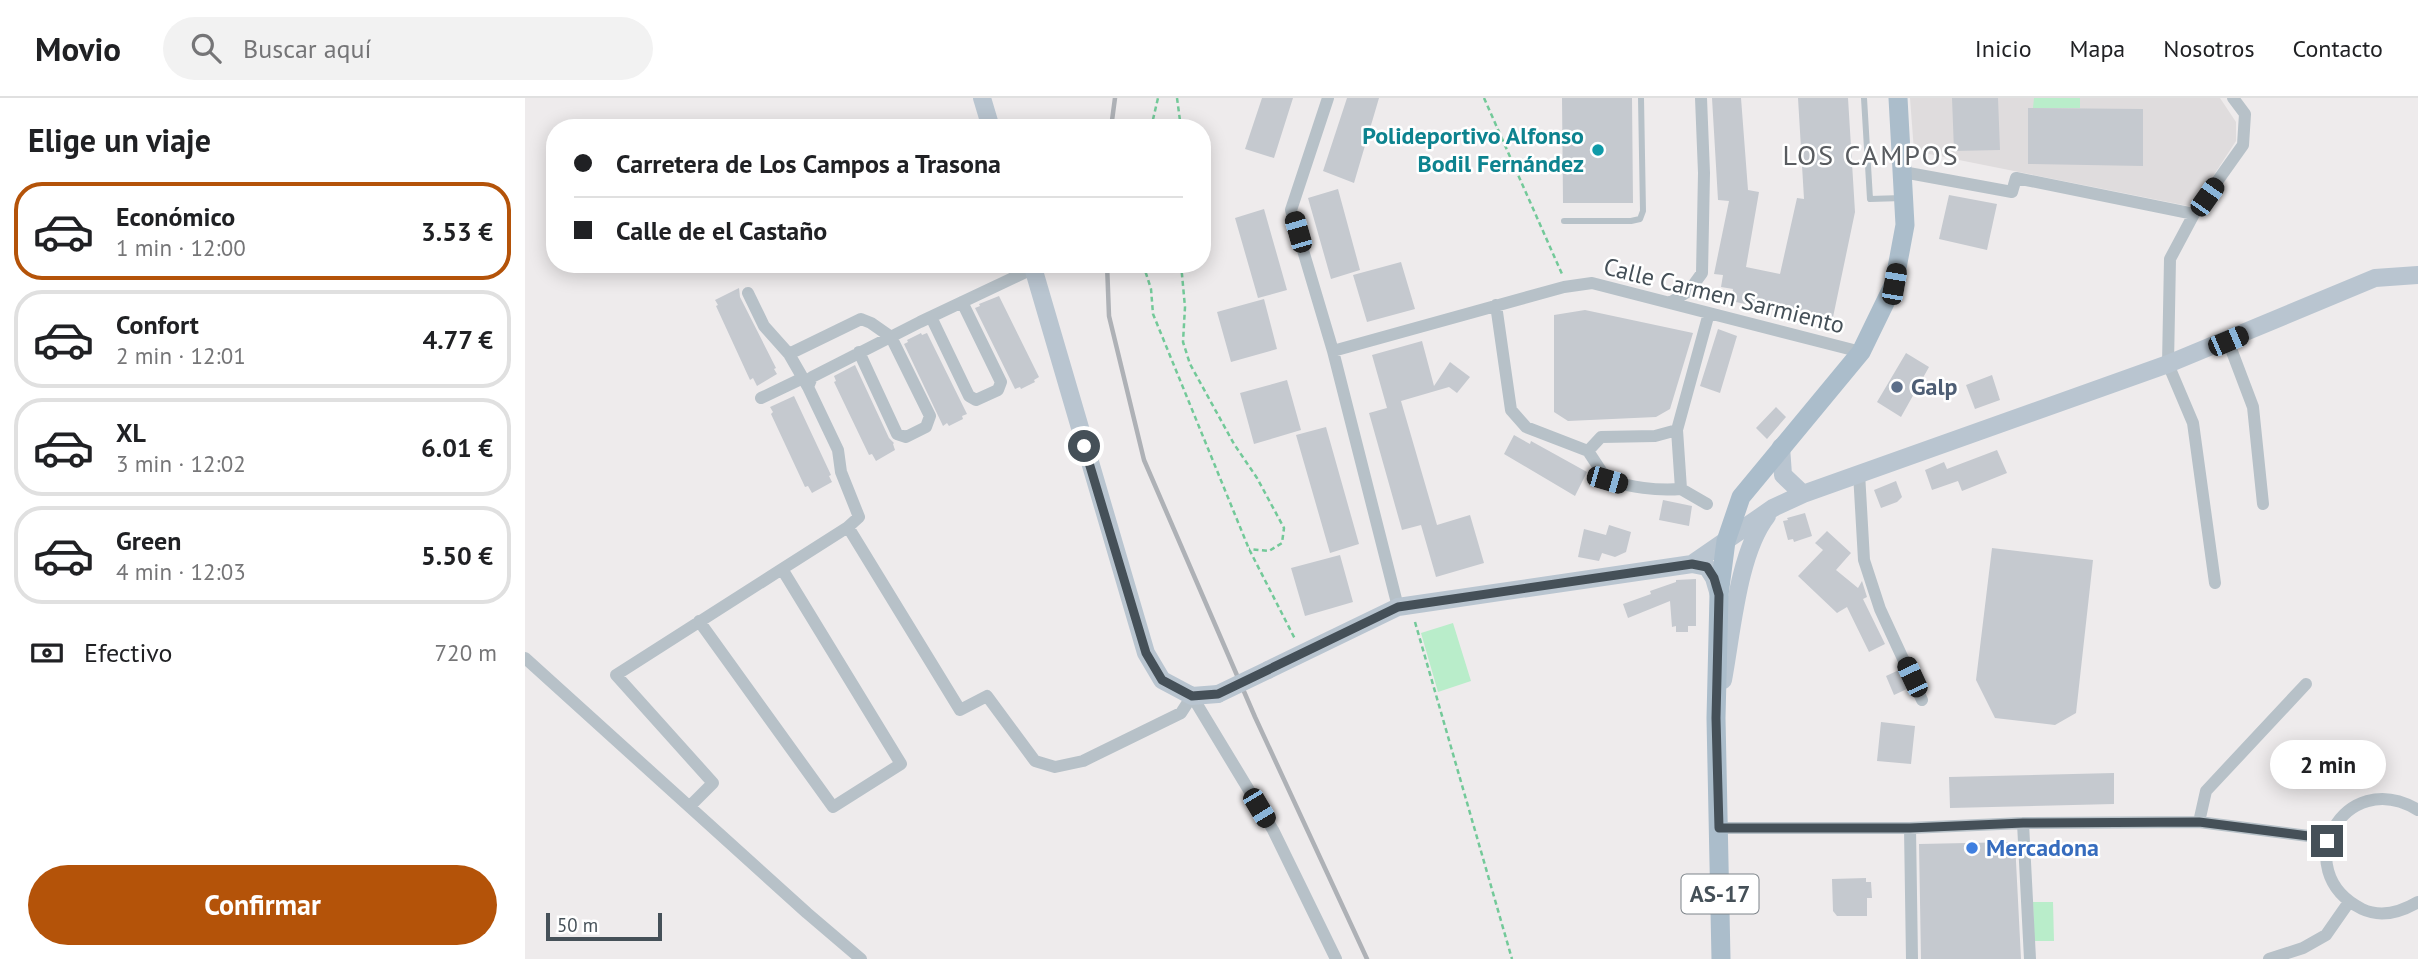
<!DOCTYPE html>
<html lang="es">
<meta charset="utf-8">
<style>
:root{--surface:#fff;--page:#f2f2f2;--text:#202124;--muted:#757577;--line:#e0e0e0;--accent:#b45309}
body{margin:0;font-family:"PT Sans",sans-serif;background:var(--page);color:var(--text);height:100vh;display:flex;flex-direction:column;font-size:26px;white-space:nowrap}
*{box-sizing:border-box;margin:0}
p{font-size:23px;color:var(--muted)}
.icon{flex:none;width:38px;height:38px;fill:none;stroke:currentColor;stroke-width:2;stroke-linecap:round;stroke-linejoin:round}
.map{position:relative;flex:1;overflow:hidden}
.side{display:flex;flex-direction:column;background:var(--surface);width:525px}
.side>*{flex:none}
.guide{position:absolute;left:21px;top:21px;width:665px;height:154px;border-radius:28px;box-shadow:0 4px 18px #0003;display:grid;align-content:center;height:154px;padding:0 28px;background:var(--surface)}
.scale{position:absolute;left:21px;bottom:18px;width:116px;box-sizing:border-box;padding-left:7px;border:4px solid #455058;border-top:0;font-size:19px;line-height:24px;white-space:nowrap;color:#455058;-webkit-text-stroke:5px #fff;paint-order:stroke}
.end{position:absolute;width:32px;height:32px;margin:-16px;border:9px solid #455058;background:#fff;box-shadow:0 0 0 4px #fff}
.from{border-radius:50%}
.bubble{position:absolute;height:49px;border-radius:24px;background:var(--surface);box-shadow:0 4px 18px #0003;font-size:23px;font-weight:800;line-height:49px;text-align:center}
.car{position:absolute;width:21px;height:42px;margin:-21px -10px;border-radius:9px;box-shadow:0 0 5px 2px #0007;background:linear-gradient(#222 24%,#8ab4d8 0 40%,#222 0 76%,#8ab4d8 0 86%,#222 0)}
.guide b{display:flex;align-items:center;gap:24px;height:66px;font-size:26px}
.guide b+b{border-top:2px solid var(--line)}
.guide i{width:18px;height:18px;background:var(--text)}
ul{padding:0;list-style:none}
li{display:flex;align-items:center;gap:21px;height:98px;margin:0 14px 10px;padding:0 14px;border:4px solid var(--line);border-radius:28px}
li div{flex:1}
li b{display:block;font-size:26px}
li em{font-style:normal;font-weight:800}
li.on{border-color:var(--accent)}
li>.icon{width:63px;height:63px;stroke-width:1.5}
h2{padding:0 28px;font-size:32px;line-height:84px}
.pay{display:flex;align-items:center;gap:18px;height:77px;padding:0 28px;font-size:26px}
.pay p{margin-inline-start:auto}
.primary-button{display:flex;gap:14px;margin-top:auto;padding:14px 28px}
.primary-button a{flex:1;height:80px;border-radius:42px;background:var(--accent);color:#fff;font-size:28px;font-weight:800;line-height:80px;text-align:center}
header{display:flex;align-items:center;gap:42px;box-sizing:border-box;height:98px;padding:0 35px;background:var(--surface);border-bottom:2px solid var(--line)}
header strong{font-size:33px}
nav{display:flex;gap:38px;margin-inline-start:auto;font-size:24px}
.search{width:490px;height:63px;background:var(--page);display:flex;align-items:center;gap:18px;box-sizing:border-box;padding:0 24px;border-radius:38px;color:var(--muted);font-size:26px}
main{display:flex;flex:1;min-height:0}
.map>svg:first-child{display:block}
.education{fill:#dfdcdd}
.green{fill:#b9edca}
.building{fill:#c5c9cf}
.lines{fill:none;stroke-linecap:round;stroke-linejoin:round}
.path{stroke:#73c999;stroke-width:2.5;stroke-dasharray:5 3.5;stroke-linecap:butt}
.lane{stroke:#b7c1c8;stroke-width:6}
.street{stroke:#b7c1c8;stroke-width:12}
.secondary{stroke:#b9c5d0;stroke-width:18}
.primary{stroke:#abbdcb;stroke-width:19}
.rail{stroke:#aeb1b6;stroke-width:4.5}
.secondary-bridge{stroke:#b9c5d0;stroke-width:18}
.route{stroke:#455058;stroke-width:9}
.culture-dot{fill:#0f9aa8;stroke:#fff;stroke-width:2.5}
.service-dot{fill:#5c6f8a;stroke:#fff;stroke-width:2.5}
.shop-dot{fill:#3f7fe0;stroke:#fff;stroke-width:2.5}
.labels{text-anchor:middle;stroke-width:5;stroke-linejoin:round;paint-order:stroke}
.shield{fill:#fff;stroke:#7d848a;stroke-width:2}
.shield-label{font-size:23px;font-weight:bold;fill:#455058}
.culture-label{font-size:24px;font-weight:bold;fill:#0d838f;stroke:#fff;text-anchor:end}
.street-label{font-size:24px;fill:#455058;stroke:#fff}
.service-label{font-size:24px;font-weight:bold;fill:#4e5e75;stroke:#fff;text-anchor:start}
.shop-label{font-size:24px;font-weight:bold;fill:#366cbe;stroke:#fff;text-anchor:start}
.quarter-label{font-size:28px;letter-spacing:2px;fill:#595c60;stroke:#fff}
</style>
<header>
<strong>Movio</strong>
<div class="search"><svg class="icon" aria-label="search" viewBox="0 0 24 24"><circle cx="10" cy="10" r="6"/><path d="M15 15l6 6"/></svg>Buscar aquí</div>
<nav><a>Inicio</a><a>Mapa</a><a>Nosotros</a><a>Contacto</a></nav>
</header>
<main>
<section class="side">
<h2>Elige un viaje</h2>
<ul>
<li class="on"><svg class="icon" aria-label="car" viewBox="0 0 24 24"><path d="M5 17H2v-5l4-1 3-4h7l3 4 3 1v5h-3M9 17h6M6 11h13"/><circle cx="7" cy="17" r="2"/><circle cx="17" cy="17" r="2"/></svg><div><b>Económico</b><p>1 min · 12:00</p></div><em>3.53 €</em></li>
<li><svg class="icon" aria-label="car" viewBox="0 0 24 24"><path d="M5 17H2v-5l4-1 3-4h7l3 4 3 1v5h-3M9 17h6M6 11h13"/><circle cx="7" cy="17" r="2"/><circle cx="17" cy="17" r="2"/></svg><div><b>Confort</b><p>2 min · 12:01</p></div><em>4.77 €</em></li>
<li><svg class="icon" aria-label="car" viewBox="0 0 24 24"><path d="M5 17H2v-5l4-1 3-4h7l3 4 3 1v5h-3M9 17h6M6 11h13"/><circle cx="7" cy="17" r="2"/><circle cx="17" cy="17" r="2"/></svg><div><b>XL</b><p>3 min · 12:02</p></div><em>6.01 €</em></li>
<li><svg class="icon" aria-label="car" viewBox="0 0 24 24"><path d="M5 17H2v-5l4-1 3-4h7l3 4 3 1v5h-3M9 17h6M6 11h13"/><circle cx="7" cy="17" r="2"/><circle cx="17" cy="17" r="2"/></svg><div><b>Green</b><p>4 min · 12:03</p></div><em>5.50 €</em></li>
</ul>
<div class="pay"><svg class="icon" aria-label="cash" viewBox="0 0 24 24"><path d="M3 7h18v10H3z"/><circle cx="12" cy="12" r="2"/></svg>Efectivo<p>720 m</p></div>
<div class="primary-button"><a>Confirmar</a></div>
</section>
<div class="map">
<svg width="1893" height="861" viewBox="0 0 1893 861">
<rect width="100%" height="100%" fill="#eeebec"/>
<path class="education" d="M1385,0H1695L1711,24V43L1668,109L1389,53Z"/>
<path class="green" d="M1509,0H1555V10H1508Z
M928,525L946,583L913,594L896,535Z
M1508,804H1528L1529,843H1509Z"/>
<path class="building" d="M737,0H768L749,60L720,51Z
M822,0H854L829,85L798,73Z
M1037,0H1107L1108,105H1038Z
M1187,0H1216L1223,92L1234,94L1221,169L1255,176L1272,100L1279,101L1273,0H1323L1330,114L1307,224L1206,203L1208,191L1196,189L1198,177L1189,176L1204,103L1193,102Z
M1427,0H1473L1475,52L1429,53Z
M1503,10L1618,11V68L1503,66Z
M813,91L835,172L806,181L783,100Z
M1424,97L1472,106L1462,152L1414,141Z
M739,111L762,192L733,200L710,120Z
M876,164L890,211L842,224L828,177Z
M214,190L215,199L251,270L249,271L252,276L232,288L228,280L225,282L191,208L193,207L190,202Z
M474,198L514,279L509,282L510,284L496,291L495,289L490,291L450,210L455,208L454,206Z
M739,201L752,251L706,264L692,214Z
M1060,212L1168,235L1145,311L1131,319L1043,323L1029,314V217Z
M1193,231L1212,238L1195,295L1175,288Z
M396,235L397,237L402,235L442,316L437,318L438,321L424,328L422,325L418,328L379,246L383,244L382,242Z
M897,243L909,288L925,264L945,279L932,295L924,289L876,303L912,427L945,417L959,465L911,479L896,427L877,432L844,315L862,310L847,257Z
M1381,255L1404,269L1376,319L1352,304Z
M330,267L364,340L369,345L368,346L370,352L351,363L347,356L344,357L309,284L311,283L309,278Z
M1467,277L1475,302L1450,311L1441,287Z
M762,282L776,332L729,346L715,295Z
M269,298L306,377L304,378L307,384L287,395L283,388L280,389L246,316L248,314L245,309Z
M1251,309L1261,319L1242,341L1231,330Z
M801,329L834,446L805,455L771,337Z
M989,337L1005,346L1006,343L1062,374L1050,398L979,356Z
M1472,352L1482,375L1437,393L1433,383L1407,392L1400,372L1419,364L1422,371Z
M1371,383L1377,399L1372,404L1356,410L1349,392Z
M1138,402L1167,408L1164,428L1134,422Z
M1280,415L1287,438L1269,444L1268,441L1263,442L1258,423L1263,422L1262,420Z
M1084,427L1106,434L1101,454L1090,459L1077,455L1074,463L1053,459L1059,431L1081,437Z
M1302,433L1326,455L1311,472L1333,490L1337,483L1342,499L1338,501L1360,546L1344,554L1322,509L1312,515L1273,478L1298,452L1290,445Z
M1467,450L1568,462L1551,615L1530,627L1470,620L1451,582Z
M815,457L828,504L780,518L766,470Z
M1171,481V528H1163V534H1151V528L1147,529L1145,503L1103,520L1098,506L1126,496L1125,493L1151,484V482Z
M1374,572L1382,591L1369,597L1361,578Z
M1356,624L1390,628L1386,666L1352,663Z
M1589,675V706L1425,710L1424,679Z
M1490,744L1496,861H1396L1394,746Z
M1341,780V784H1346L1347,800H1342V818H1312L1308,813L1307,781Z"/>
<g class="lines">
<path class="path" d="M652,0L656,30
M959,0L1037,176
M626,30L633,0
M618,166L626,191L628,216L724,451L770,541
M656,166L660,209L658,244L665,266L709,346L732,380L759,430L757,445L744,453L724,451
M890,524L987,861"/>
<path class="lane" d="M1339,0L1345,101L1377,100
M1039,123H1106L1115,121L1118,113L1116,0"/>
<path class="street" d="M803,0L766,112L808,253L873,509
M1378,74L1487,94L1491,80L1669,116
M223,195L239,228L264,256
M1146,204L1164,193L1177,175L1179,75L1176,0
M971,207L986,312L1001,329L1063,353L1082,382C1107,389 1129,393 1156,391L1152,332
M406,219L444,298L451,302L473,292L476,284L437,204
M1703,243L1728,309L1738,406
M808,253L1039,189L1067,185L1336,254
M283,289L264,256L336,221L346,225L366,239L405,318L401,329L381,339L372,336L334,254
M236,300L278,280
M1063,353L1076,339L1130,338L1152,332L1184,215
M1334,375L1339,462L1355,511L1397,602
M1156,391L1182,406
M323,429L334,419L316,374L313,352L283,289L287,279L395,224L509,170
M1690,485L1668,325L1643,266L1645,161L1669,116L1718,47L1720,16L1708,0
M174,523L308,709L376,666L257,471L323,429L435,612L462,598L510,663L530,669L558,663L656,615L667,598L748,732L811,861
M0,560L282,815L336,861
M165,708L188,685L91,577L257,471
M1893,712C1819,667 1761,773 1837,811C1856,820 1876,814 1893,804
M1674,724L1681,693L1781,586
M1498,725L1505,861
M1193,730H1385L1498,725L1674,724L1791,739L1802,743
M1385,730L1387,861
M1744,861L1778,850L1801,837L1824,804"/>
<path class="secondary" d="M457,0L466,30
M507,166L621,555L637,582L667,598L693,596
M1256,349L1258,377L1278,396
M1167,466L1248,410L1278,396L1643,266L1850,180L1893,177
M743,572L873,509L1167,466L1182,469L1189,480L1194,497
M1198,582C1207,534 1213,455 1242,418"/>
<path class="primary" d="M1196,861L1191,620L1194,497L1201,443L1216,399L1336,254L1369,186L1380,127L1373,0"/>
<path class="rail" d="M586,30L590,0
M582,166L584,218L619,362L730,619L842,861"/>
<path class="secondary-bridge" d="M693,596L743,572"/>
</g>
<g class="lines">
<path class="route" d="M559,348L621,555L637,582L667,598L693,596L873,509L1167,466L1182,469L1189,480L1194,497L1191,620L1194,730H1385L1498,725L1674,724L1791,739L1802,743"/>
</g>
<circle class="culture-dot" cx="1073" cy="52" r="7"/>
<circle class="service-dot" cx="1372" cy="289" r="7"/>
<circle class="shop-dot" cx="1447" cy="750" r="7"/>
<g class="labels">
<rect class="shield" x="1156.5" y="776.5" width="77" height="39" rx="5"/>
<g class="shield-label">
<text x="1195" y="804">AS-17</text>
</g>
<g class="culture-label">
<text x="1059" y="46">Polideportivo Alfonso<tspan x="1059" dy="28">Bodil Fernández</tspan></text>
</g>
<g class="street-label">
<text transform="translate(1199 198) rotate(14)" y="8">Calle Carmen Sarmiento</text>
</g>
<g class="service-label">
<text x="1386" y="297">Galp</text>
</g>
<g class="shop-label">
<text x="1461" y="758">Mercadona</text>
</g>
<g class="quarter-label">
<text x="1346" y="67">LOS CAMPOS</text>
</g>
</g>
</svg>
<div class="scale">50 m</div>
<i class="end from" style="left:559px;top:348px"></i>
<i class="end" style="left:1802px;top:743px"></i>
<div class="bubble" style="left:1745px;top:642px;width:116px">2 min</div>
<i class="car" style="left:1682px;top:99px;rotate:35deg"></i>
<i class="car" style="left:773px;top:134px;rotate:344deg"></i>
<i class="car" style="left:1369px;top:186px;rotate:10deg"></i>
<i class="car" style="left:1703px;top:243px;rotate:67deg"></i>
<i class="car" style="left:1082px;top:382px;rotate:106deg"></i>
<i class="car" style="left:1387px;top:579px;rotate:335deg"></i>
<i class="car" style="left:734px;top:710px;rotate:149deg"></i>
<div class="guide">
<b><i class="from"></i>Carretera de Los Campos a Trasona</b>
<b><i></i>Calle de el Castaño</b>
</div>
</div>
</main>
